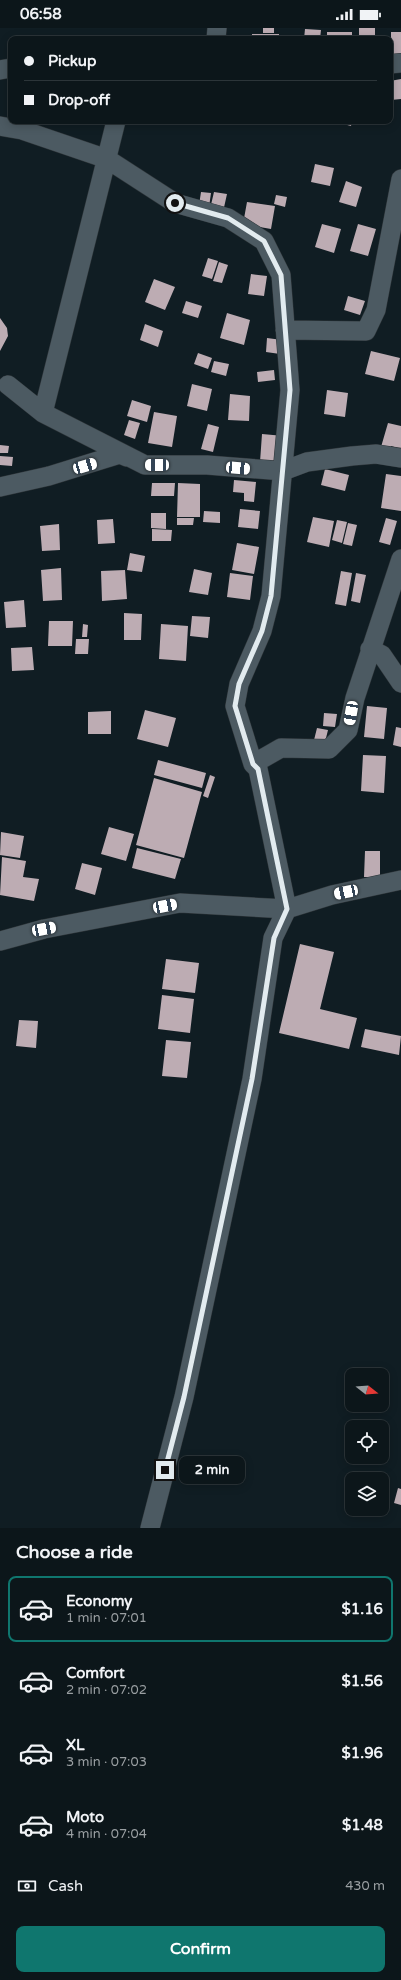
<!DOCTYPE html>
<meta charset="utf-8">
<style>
:root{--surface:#0c161a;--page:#1a2327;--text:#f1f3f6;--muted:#9a9fa2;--line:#2c3539;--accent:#0f766e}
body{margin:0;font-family:"Varela Round",sans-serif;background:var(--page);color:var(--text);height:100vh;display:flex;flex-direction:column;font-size:15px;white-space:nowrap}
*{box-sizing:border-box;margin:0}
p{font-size:13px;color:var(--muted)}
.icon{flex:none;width:22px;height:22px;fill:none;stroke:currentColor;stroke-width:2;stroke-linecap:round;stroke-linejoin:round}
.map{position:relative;height:1500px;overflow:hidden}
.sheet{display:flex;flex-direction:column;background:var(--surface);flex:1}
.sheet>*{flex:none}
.guide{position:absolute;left:8px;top:8px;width:385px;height:88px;border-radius:8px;box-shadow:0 2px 10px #0003,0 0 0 1px var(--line);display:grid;align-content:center;height:88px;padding:0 16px;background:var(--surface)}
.needle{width:26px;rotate:107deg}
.tools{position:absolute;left:345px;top:1340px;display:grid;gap:8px}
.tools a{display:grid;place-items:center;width:44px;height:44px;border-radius:8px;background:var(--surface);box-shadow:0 2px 10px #0003,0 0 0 1px var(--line);font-size:20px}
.end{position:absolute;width:18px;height:18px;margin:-9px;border:5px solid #e2ebef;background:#111;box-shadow:0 0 0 2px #111}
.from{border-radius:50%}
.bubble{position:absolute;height:28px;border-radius:8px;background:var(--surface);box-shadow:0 2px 10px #0003,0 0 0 1px var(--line);font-size:13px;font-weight:700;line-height:28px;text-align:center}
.car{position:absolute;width:12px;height:24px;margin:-12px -6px;border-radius:5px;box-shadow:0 0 3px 1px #0007;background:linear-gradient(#fff 24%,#345 0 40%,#fff 0 76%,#345 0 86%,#fff 0)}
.guide b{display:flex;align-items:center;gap:14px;height:38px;font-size:15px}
.guide b+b{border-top:1px solid var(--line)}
.guide i{width:10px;height:10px;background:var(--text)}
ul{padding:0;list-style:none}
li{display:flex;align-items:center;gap:12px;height:66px;margin:0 8px 6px;padding:0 8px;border:2px solid transparent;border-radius:8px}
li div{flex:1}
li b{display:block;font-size:15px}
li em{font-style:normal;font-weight:700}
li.selected{border-color:var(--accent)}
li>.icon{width:36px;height:36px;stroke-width:1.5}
h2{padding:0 16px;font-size:18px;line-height:48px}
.pay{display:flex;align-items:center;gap:10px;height:44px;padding:0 16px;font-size:15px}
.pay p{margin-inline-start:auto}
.action{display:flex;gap:8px;margin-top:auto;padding:8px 16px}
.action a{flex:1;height:46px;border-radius:8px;background:var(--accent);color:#fff;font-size:16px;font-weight:700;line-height:46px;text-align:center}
.status{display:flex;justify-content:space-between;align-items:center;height:28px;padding:0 20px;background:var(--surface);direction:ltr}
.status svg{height:11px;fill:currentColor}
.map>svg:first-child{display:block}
.building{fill:#bdacb3}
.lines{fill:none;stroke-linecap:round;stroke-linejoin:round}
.minor-casing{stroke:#2e3539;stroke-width:20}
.minor{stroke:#4c5a62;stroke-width:19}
.route{stroke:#e2ebef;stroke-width:5}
</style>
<div class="status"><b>06:58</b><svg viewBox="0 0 49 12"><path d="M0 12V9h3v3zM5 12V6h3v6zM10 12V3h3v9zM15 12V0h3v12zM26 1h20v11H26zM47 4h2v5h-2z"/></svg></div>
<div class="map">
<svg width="401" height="1500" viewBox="0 0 401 1500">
<rect width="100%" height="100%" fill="#101d23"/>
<path class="building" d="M263,0H274V5H263Z
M359,0H375V11H359Z
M305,1L321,2L320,11H304Z
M327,4H352V11H327Z
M391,4H401V27H391Z
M252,6H279V11H252Z
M401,51V71L391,72L390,53Z
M332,93H352L351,98Z
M315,136L334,140L330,158L311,154Z
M346,153L362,159L356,179L339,174Z
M201,164L211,165L209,179L199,177Z
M214,164L227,166L223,184L210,181Z
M276,167L287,169L285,179L274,176Z
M247,174L275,178L271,201L243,196Z
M322,196L341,201L334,225L315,219Z
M358,196L376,201L368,228L350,223Z
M208,230L218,233L212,251L202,248Z
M219,234L228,237L222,255L213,253Z
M251,246L267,248L264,268L248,266Z
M154,251L175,259L165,282L145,274Z
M348,268L365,273L360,287L344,282Z
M186,273L202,278L198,290L182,285Z
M227,285L250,292L244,317L220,310Z
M0,290L7,300L8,308L0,323Z
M145,296L163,303L158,319L140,312Z
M267,310L282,312L280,326L266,324Z
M371,323L400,330L394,353L365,346Z
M198,325L212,330L208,341L194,336Z
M214,333L229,336L226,348L211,344Z
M274,342L275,352L258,354L257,344Z
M192,356L212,361L207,383L187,378Z
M327,362L348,365L345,389L324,386Z
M230,366L250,368L249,393L228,392Z
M132,372L151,378L147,394L127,388Z
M154,384L177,388L172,419L148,415Z
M129,392L140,395L135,411L124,407Z
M388,395L401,398V421L391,418L390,422L381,419Z
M208,396L219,399L213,424L201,421Z
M262,406L284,408L282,435L260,434Z
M0,417L9,418L8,425H0Z
M0,428L13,429L12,438L0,437Z
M325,441L349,447L345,463L321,457Z
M386,446L401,448V483L381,480Z
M234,452L256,454L254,474L244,473V465L233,464Z
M152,455H175L174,468H151Z
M178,455L200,456V489H177Z
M240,481L260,483L258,501L238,499Z
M204,483L220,484V495L203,494Z
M151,485H166V501L151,500Z
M313,489L334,493L329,519L307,514Z
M177,490H194L193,497H177Z
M386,490L397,493L390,517L379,514Z
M113,491L115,515L98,516L97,492Z
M337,492L347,494L342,515L332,512Z
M348,495L357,497L352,518L343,516Z
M59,496L60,522L42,523L40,498Z
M152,501L172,502L171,513H152Z
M237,515L259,519L254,546L232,542Z
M130,525L145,528L142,544L127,542Z
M61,540L62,572L43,573L41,542Z
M194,541L212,545L208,567L189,564Z
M125,542L127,571L102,573L101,543Z
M341,543L352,545L346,578L335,576Z
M230,545L253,548L250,572L227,569Z
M356,545L366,547L360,575L351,573Z
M24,572L26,599L6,600L4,574Z
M124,585L142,586L141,612H124Z
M192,588L210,589L208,610L190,608Z
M49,593H73L72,618H48Z
M83,596L88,597L87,609H82Z
M161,596L188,598L186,633L159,631Z
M76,611H89L88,626H75Z
M32,619L34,642L12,643L11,620Z
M367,678L387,680L384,711L364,709Z
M145,682L176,690L168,719L137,711Z
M111,683V706H88V684Z
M324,685L337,686L335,699L323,698Z
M396,699L401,700V719L393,717Z
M317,700L328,702L325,714L314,712Z
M363,727L386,728L384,765L361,763Z
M158,732L206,745L202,760L154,747Z
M210,747L215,749L208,770L203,768Z
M154,750L202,764L184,830L136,817Z
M109,799L134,806L126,833L101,826Z
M1,804L24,808L20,830L0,827Z
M137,820L181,831L175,851L132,840Z
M365,823H380V849H364Z
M2,829L26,833L23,849L39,851L34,873L0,867Z
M82,835L102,840L95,867L75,861Z
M300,916L334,924L320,981L357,990L349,1021L279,1005Z
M166,931L199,935L195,965L162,961Z
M162,967L194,971L190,1005L158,1001Z
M19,992L38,993L36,1020L16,1018Z
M365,1001L401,1008L399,1027L361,1019Z
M166,1012L191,1014L187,1050L162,1048Z
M398,1460L401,1461V1477L394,1475Z"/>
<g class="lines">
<defs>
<path id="minor" d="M216,11L217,0
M390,36L401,35
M0,42L11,40
M0,98L22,102L107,131L175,175L228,190L264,213L281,247L290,362L271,568L262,603L239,656L235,678L253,736L258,741L287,881L273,910L252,1051L184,1369L150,1500
M285,302L366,303L376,282L401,151
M8,357L43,385L145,437H207L283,443L307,434L352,428L376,426L401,430
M43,385L116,93
M0,459L49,448L120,426L127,429
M370,621L382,627L401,655
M253,736L281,720L329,721L348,702L355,670L401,531
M0,913L44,901L180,875L287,881L332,867L401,852"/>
</defs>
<use href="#minor" class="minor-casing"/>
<use href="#minor" class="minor"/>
</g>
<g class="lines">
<path class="route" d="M165,1442L184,1369L252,1051L274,910L287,881L258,741L253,736L235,678L239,656L262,603L271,568L290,362L281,247L264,213L228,190L175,175"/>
</g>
</svg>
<div class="tools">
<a><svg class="needle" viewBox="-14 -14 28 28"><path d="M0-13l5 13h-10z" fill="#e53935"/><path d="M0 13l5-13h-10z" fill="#9a9fa2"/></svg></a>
<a><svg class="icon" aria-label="locate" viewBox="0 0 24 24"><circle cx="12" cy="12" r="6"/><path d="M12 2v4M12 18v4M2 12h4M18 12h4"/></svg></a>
<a><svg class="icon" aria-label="layers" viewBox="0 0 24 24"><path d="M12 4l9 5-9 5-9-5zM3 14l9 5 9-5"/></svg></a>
</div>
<i class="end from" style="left:175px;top:175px"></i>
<i class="end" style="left:165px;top:1442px"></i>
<div class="bubble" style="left:179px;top:1428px;width:66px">2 min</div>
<i class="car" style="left:157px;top:437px;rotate:270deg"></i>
<i class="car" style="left:85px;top:438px;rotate:74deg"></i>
<i class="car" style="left:238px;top:440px;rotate:95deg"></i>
<i class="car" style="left:351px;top:685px;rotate:190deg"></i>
<i class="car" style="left:346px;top:864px;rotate:258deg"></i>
<i class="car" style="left:165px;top:878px;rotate:79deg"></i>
<i class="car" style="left:44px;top:901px;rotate:79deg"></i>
<div class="guide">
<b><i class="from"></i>Pickup</b>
<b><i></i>Drop-off</b>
</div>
</div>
<section class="sheet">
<h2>Choose a ride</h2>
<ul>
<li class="selected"><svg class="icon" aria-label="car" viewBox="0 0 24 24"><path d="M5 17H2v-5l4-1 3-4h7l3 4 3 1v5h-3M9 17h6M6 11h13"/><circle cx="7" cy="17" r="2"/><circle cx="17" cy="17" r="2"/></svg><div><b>Economy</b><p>1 min · 07:01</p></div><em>$1.16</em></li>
<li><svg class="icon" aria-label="car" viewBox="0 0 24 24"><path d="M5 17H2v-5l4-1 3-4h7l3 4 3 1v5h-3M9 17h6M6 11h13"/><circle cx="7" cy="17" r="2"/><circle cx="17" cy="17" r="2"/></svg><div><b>Comfort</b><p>2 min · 07:02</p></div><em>$1.56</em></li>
<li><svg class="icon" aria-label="car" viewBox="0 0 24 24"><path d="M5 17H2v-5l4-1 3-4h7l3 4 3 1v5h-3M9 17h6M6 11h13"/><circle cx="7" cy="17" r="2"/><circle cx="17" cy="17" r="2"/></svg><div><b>XL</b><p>3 min · 07:03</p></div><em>$1.96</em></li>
<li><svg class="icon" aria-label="car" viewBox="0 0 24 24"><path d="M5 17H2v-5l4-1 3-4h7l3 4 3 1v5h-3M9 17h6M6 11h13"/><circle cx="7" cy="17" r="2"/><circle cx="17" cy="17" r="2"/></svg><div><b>Moto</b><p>4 min · 07:04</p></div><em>$1.48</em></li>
</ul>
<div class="pay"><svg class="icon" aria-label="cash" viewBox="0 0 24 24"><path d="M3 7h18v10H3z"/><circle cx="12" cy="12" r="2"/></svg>Cash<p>430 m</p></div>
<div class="action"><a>Confirm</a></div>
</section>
